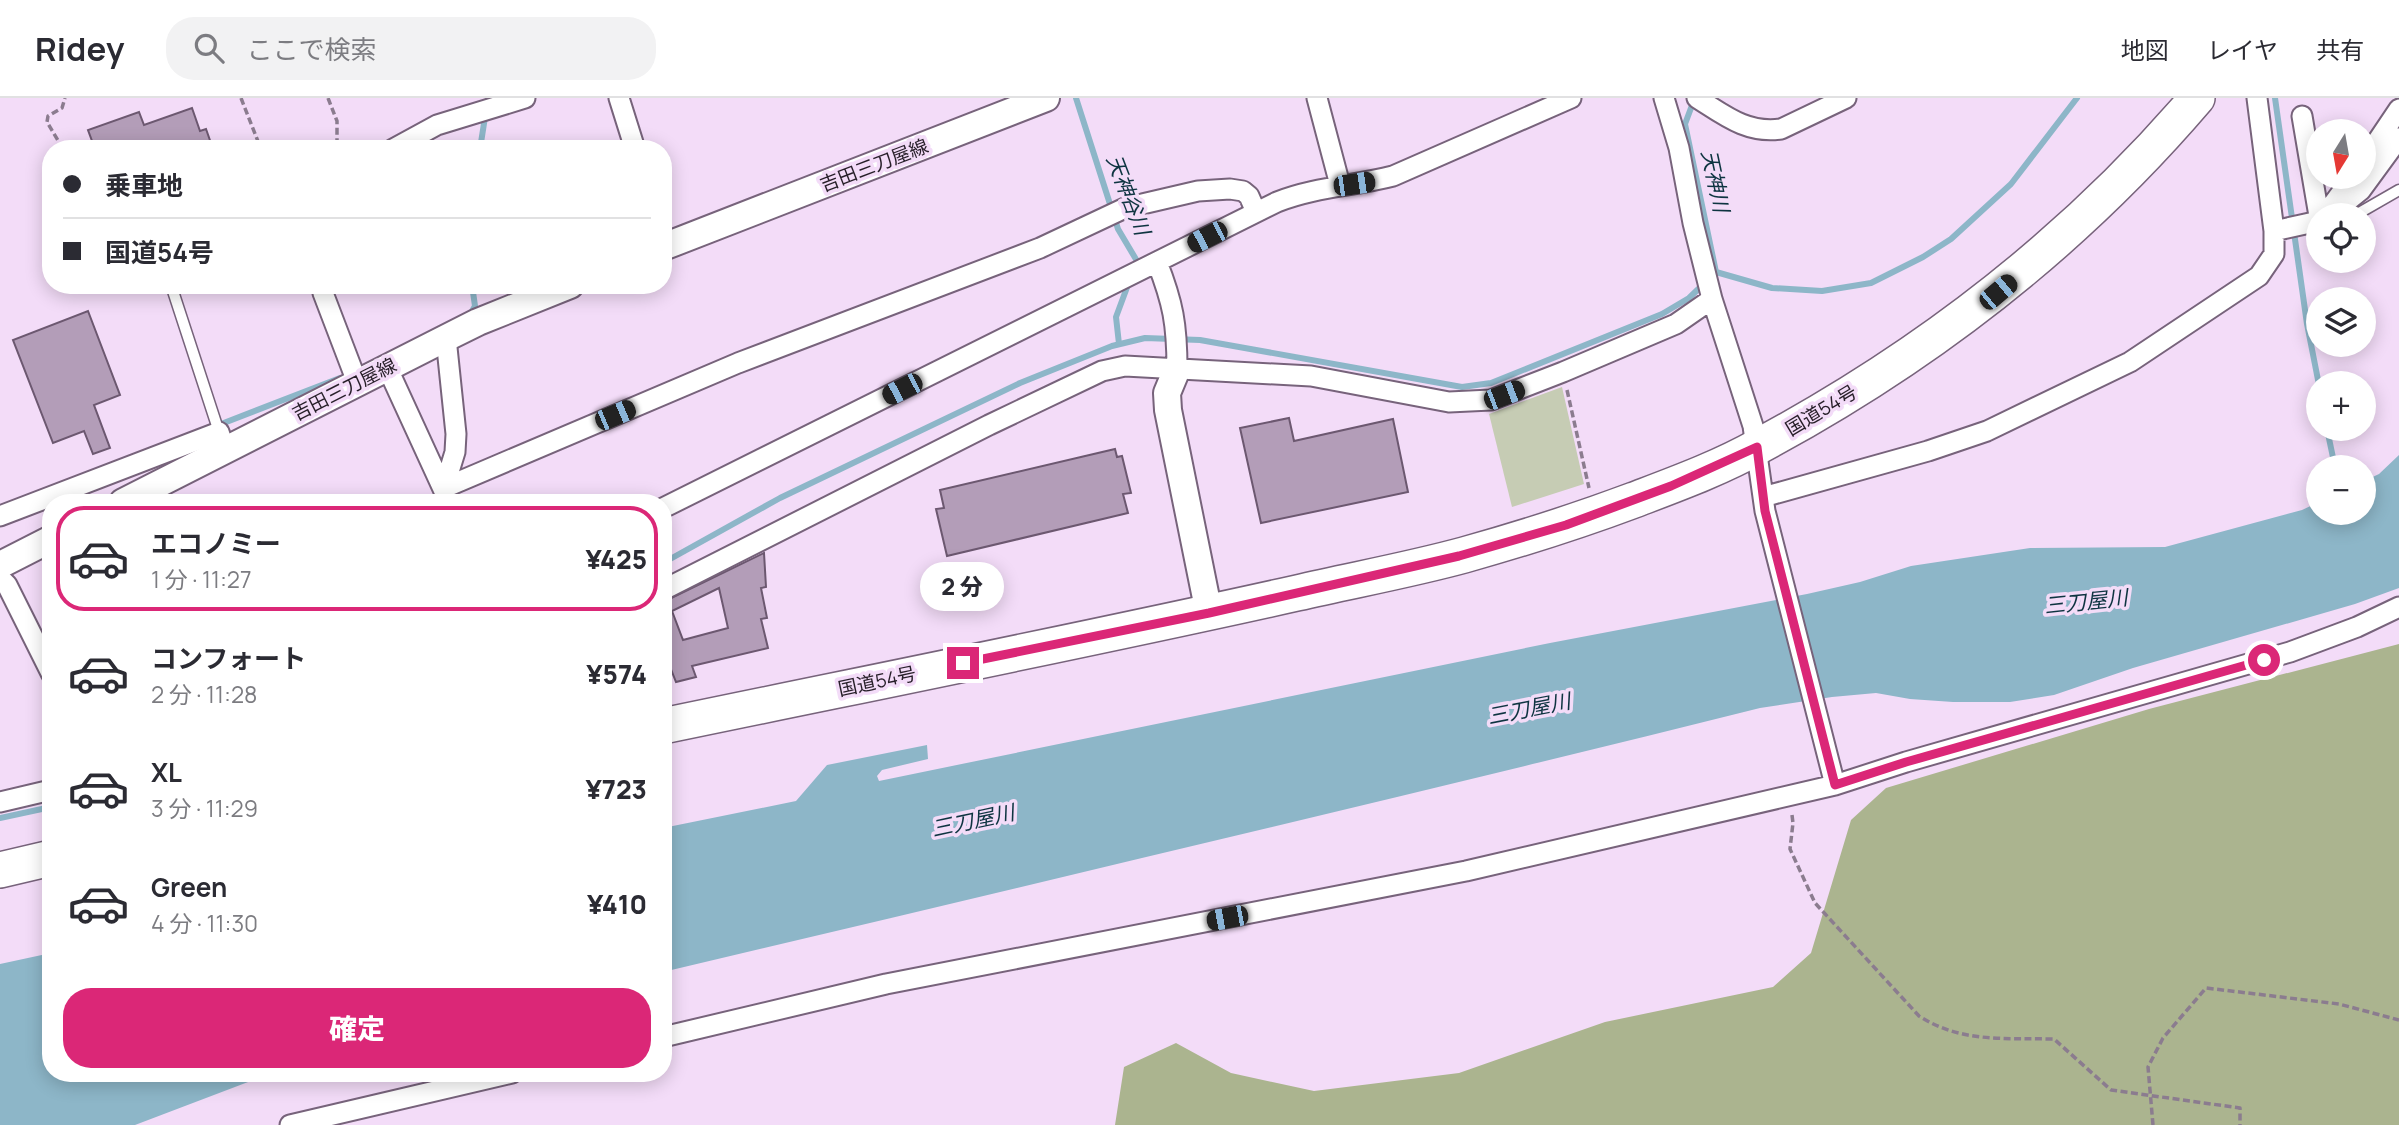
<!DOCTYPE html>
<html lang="ja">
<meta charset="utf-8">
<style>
:root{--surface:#fff;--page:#f2f2f3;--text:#2b2b33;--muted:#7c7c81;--line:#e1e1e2;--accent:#db2777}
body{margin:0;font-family:Manrope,"Noto Sans JP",sans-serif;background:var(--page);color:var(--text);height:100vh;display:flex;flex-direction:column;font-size:26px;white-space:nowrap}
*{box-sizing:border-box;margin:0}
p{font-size:23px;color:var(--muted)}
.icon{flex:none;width:38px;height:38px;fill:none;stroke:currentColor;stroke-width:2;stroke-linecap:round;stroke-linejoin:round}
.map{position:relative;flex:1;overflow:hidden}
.side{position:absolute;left:42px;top:396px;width:630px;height:588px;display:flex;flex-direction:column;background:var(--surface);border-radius:28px;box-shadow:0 4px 18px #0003}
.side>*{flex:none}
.guide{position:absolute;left:42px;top:42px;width:630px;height:154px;border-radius:28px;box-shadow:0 4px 18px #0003;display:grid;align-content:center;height:154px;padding:0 21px;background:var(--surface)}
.needle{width:46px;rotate:191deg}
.tools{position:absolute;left:2306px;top:21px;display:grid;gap:14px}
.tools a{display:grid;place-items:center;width:70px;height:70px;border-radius:50%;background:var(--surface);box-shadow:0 4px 18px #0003;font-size:35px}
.end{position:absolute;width:32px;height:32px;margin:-16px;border:9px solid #db2777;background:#fff;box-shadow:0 0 0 4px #fff}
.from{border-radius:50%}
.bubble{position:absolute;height:49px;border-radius:24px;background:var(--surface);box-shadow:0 4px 18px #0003;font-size:23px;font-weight:800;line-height:49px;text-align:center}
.car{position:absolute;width:21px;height:42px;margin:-21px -10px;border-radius:9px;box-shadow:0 0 5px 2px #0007;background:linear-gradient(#222 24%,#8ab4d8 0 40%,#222 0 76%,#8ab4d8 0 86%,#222 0)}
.guide b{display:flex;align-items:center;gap:24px;height:66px;font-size:26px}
.guide b+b{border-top:2px solid var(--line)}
.guide i{width:18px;height:18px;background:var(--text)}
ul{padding:12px 0 0;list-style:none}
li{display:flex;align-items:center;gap:21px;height:105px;margin:0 14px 10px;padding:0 7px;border:4px solid transparent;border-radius:28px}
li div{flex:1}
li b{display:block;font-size:26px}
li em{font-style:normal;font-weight:800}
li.active{border-color:var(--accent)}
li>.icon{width:63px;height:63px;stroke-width:1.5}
.primary-button{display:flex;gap:14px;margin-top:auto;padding:14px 21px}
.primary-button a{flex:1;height:80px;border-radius:28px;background:var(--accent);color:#fff;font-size:28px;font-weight:800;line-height:80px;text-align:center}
header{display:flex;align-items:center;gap:42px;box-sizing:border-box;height:98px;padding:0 35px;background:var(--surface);border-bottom:2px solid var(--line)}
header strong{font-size:33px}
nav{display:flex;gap:38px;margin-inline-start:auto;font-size:24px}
.search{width:490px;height:63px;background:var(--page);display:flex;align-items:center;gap:18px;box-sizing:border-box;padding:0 24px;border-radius:28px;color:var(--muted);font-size:26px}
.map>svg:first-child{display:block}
.green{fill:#c6ccb4}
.forest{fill:#abb48f}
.water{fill:#8db6c8}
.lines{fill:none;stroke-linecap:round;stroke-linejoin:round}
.stream{stroke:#8db6c8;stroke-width:6}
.building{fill:#b39db8;stroke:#6c5870;stroke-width:2;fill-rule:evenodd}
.lane-casing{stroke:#77637b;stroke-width:13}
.street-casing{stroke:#77637b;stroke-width:23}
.secondary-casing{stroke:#77637b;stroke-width:30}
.highway-casing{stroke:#77637b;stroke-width:38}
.path{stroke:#8b7c8f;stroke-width:3.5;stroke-dasharray:7 3.5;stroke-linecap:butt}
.lane{stroke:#fff;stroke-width:10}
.street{stroke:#fff;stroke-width:19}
.secondary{stroke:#fff;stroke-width:26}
.highway{stroke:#fff;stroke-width:35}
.route{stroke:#db2777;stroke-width:9}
.labels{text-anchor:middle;stroke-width:7;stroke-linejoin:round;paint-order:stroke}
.street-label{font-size:19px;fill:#261e28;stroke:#f3dcf8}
.water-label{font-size:21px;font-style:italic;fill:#0e3441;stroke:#f3dcf8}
</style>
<header>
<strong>Ridey</strong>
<div class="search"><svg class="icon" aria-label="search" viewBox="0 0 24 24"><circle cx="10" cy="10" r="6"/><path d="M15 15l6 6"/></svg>ここで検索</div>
<nav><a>地図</a><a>レイヤ</a><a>共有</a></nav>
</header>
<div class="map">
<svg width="2399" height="1027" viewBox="0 0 2399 1027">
<rect width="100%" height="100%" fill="#f3dcf8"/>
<path class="green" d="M1562,289L1584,386L1512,409L1489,316Z"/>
<path class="forest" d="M2399,546V1027H1115L1124,969L1176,945L1231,975L1314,993L1459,975L1605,924L1773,889L1811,855L1851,722L1886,690L2149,611Z"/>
<path class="water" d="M2399,357V490L2355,506L2133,570L2054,597L2010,604H1953L1910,601L1876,595L1832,599L1760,610C1395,701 1029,787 663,874V730L796,703L827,667L927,647L928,661L882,672L877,678L879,683L1550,545L1807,496L1860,484L1911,468L2030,450L2165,449L2302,412L2319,404V415H2364V383L2379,376Z
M51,855V975H272L135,1027H0V866Z"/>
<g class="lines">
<path class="stream" d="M1076,0L1118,131L1137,163L1134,171
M2275,0L2307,226L2319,287
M1694,2L1685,26L1716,174
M480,51L488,0
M1716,174L1772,190L1822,193L1871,185L1923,159L1951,141L2011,86L2077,0
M471,215L475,208L472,187
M1119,246L1116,219L1129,184
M216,328L340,280
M2327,331L2335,369
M663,465L780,400L1020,285L1112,248L1145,240L1200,242L1462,289L1491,285L1662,216L1689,200L1716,174
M0,720L51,709"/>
</g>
<path class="building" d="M192,10L200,33L206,31L213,51H95L88,32L139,14L144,27Z
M88,213L120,297L94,307L110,350L93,356L84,333L53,345L13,242Z
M1289,320L1294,343L1393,321L1408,394L1261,425L1240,330Z
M1115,351L1117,359L1122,358L1131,395L1123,396L1128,415L947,458L936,411L944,410L940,392Z
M764,455L766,489L761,490L767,520L761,521L768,550L692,568L696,579L676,584L663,551V504ZM719,490L728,530L683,542L672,513Z"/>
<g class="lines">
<defs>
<path id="lane" d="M2351,117L2359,115L2399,92
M171,187L219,334"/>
<path id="street" d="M619,0L635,51
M1317,0L1340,87
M1664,0L1679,50L1693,125L1712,201L1753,328L1765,413L1835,687
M1697,0C1724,17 1747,36 1781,31L1846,0
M2257,0L2274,133
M2302,18L2319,118
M393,51L437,27L525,0
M2364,63L2399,11
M2333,106L2353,79
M2330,117L2361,92L2399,40
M1157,164C1173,205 1177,226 1177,271
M322,187L323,195L357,284
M387,269L449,404
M444,390L738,265L1040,150L1125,110L1198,93L1230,91L1243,93L1249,98L1256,114
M444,390L455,354L456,336L446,240
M1763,399L1928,353L1987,333L2130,264L2259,178L2274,156V133L2319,123
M663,410L1277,104C1315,89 1354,88 1393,78L1571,0
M0,418L219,334L225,352
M0,480L7,487L51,575
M663,492L989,327L1102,273L1125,268L1311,278L1449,304L1491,302L1563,274L1676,226L1712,201
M0,704L51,692
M663,939L886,886L1466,773L1835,687L1906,664L2290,554L2357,529L2399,509
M290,1027L512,975"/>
<path id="secondary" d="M663,149L1046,0
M1177,271L1167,295L1168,312L1209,515
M123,404L446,240L478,224L570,187
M0,467L51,441"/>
<path id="highway" d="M663,628C875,584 1087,542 1297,495C1353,482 1409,472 1464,457C1521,441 1578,423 1634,402C1676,386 1720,370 1759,348C1925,259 2074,144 2197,0
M0,772L51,760"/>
</defs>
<use href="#lane" class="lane-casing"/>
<use href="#street" class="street-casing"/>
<use href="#secondary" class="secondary-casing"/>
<use href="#highway" class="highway-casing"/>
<path class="path" d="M241,0L261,51
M328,0L337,23V51
M63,51L47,24L48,18L62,10L65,0
M1567,292L1589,390
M1792,717L1793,725L1790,751L1815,805L1919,918C1961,945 2005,940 2054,941L2111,992L2240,1010V1027
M2153,1027L2148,969L2163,940L2206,890L2339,906L2399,922"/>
<use href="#lane" class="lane"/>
<use href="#street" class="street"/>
<use href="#secondary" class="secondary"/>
<use href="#highway" class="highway"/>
</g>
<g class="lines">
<path class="route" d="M963,565L1209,515L1459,458L1566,427L1671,388L1757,349L1765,413L1835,687L1906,664L2264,562"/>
</g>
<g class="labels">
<g class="street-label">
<text transform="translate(874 67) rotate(-21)" y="7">吉田三刀屋線</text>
<text transform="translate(344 291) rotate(-27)" y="7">吉田三刀屋線</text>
<text transform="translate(1821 312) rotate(-31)" y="7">国道54号</text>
<text transform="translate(877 583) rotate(-12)" y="7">国道54号</text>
</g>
<g class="water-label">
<text transform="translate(1715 83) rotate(78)" y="7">天神川</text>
<text transform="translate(1128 97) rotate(69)" y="7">天神谷川</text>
<text transform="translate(2086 504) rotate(-6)" y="7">三刀屋川</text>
<text transform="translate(1529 611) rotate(-11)" y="7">三刀屋川</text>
<text transform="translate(973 723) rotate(-12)" y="7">三刀屋川</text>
</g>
</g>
</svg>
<div class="tools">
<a><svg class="needle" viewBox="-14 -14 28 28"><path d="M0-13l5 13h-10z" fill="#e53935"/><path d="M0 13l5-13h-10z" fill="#7c7c81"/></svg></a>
<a><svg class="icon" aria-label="locate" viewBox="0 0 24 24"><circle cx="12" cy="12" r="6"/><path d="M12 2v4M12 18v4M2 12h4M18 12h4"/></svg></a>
<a><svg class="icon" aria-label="layers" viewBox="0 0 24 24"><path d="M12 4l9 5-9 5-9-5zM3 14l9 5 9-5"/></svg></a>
<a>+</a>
<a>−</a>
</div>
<i class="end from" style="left:2264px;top:562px"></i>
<i class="end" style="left:963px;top:565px"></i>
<div class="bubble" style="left:920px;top:464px;width:84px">2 分</div>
<i class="car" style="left:1354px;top:86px;rotate:82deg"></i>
<i class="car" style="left:1207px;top:139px;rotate:243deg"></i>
<i class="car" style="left:1998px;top:194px;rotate:50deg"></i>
<i class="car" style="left:902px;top:291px;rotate:243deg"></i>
<i class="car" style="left:1504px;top:297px;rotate:69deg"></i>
<i class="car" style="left:615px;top:317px;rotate:67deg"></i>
<i class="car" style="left:1227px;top:820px;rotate:259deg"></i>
<div class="guide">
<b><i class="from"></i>乗車地</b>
<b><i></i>国道54号</b>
</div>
<section class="side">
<ul>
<li class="active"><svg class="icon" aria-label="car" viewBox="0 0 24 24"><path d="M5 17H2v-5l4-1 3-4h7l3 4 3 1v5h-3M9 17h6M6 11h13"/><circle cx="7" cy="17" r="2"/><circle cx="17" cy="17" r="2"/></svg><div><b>エコノミー</b><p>1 分 · 11:27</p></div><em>¥425</em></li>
<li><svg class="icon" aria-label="car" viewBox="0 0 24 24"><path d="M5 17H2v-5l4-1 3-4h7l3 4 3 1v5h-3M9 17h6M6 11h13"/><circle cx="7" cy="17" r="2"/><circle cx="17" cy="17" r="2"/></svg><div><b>コンフォート</b><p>2 分 · 11:28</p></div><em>¥574</em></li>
<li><svg class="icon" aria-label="car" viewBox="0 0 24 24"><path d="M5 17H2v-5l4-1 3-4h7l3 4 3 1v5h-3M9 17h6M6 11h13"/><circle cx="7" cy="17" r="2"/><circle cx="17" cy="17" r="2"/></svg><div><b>XL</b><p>3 分 · 11:29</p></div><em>¥723</em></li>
<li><svg class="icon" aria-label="car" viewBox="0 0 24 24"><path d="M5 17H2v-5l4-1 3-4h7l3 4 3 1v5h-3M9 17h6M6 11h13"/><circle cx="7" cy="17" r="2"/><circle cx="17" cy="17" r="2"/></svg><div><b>Green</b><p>4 分 · 11:30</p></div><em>¥410</em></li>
</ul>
<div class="primary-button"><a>確定</a></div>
</section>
</div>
